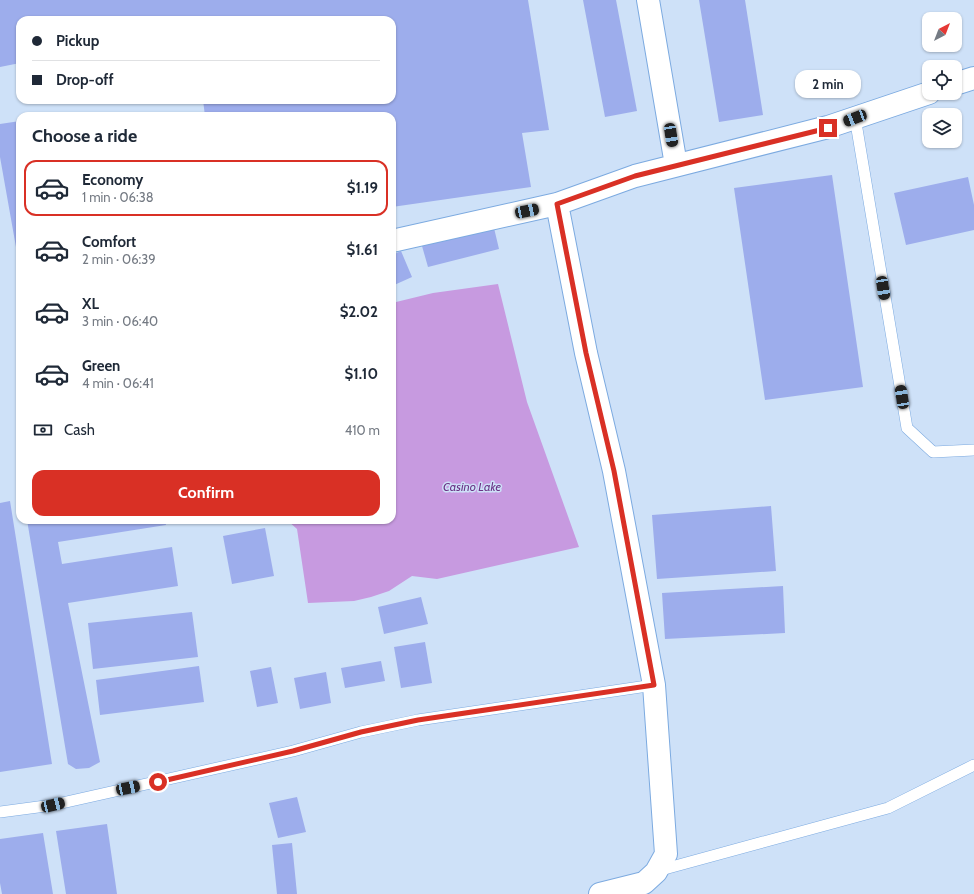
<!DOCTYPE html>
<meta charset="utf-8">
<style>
:root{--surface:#fff;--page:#f6f6f7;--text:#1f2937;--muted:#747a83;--line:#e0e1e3;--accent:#d93025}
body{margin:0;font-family:Cabin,sans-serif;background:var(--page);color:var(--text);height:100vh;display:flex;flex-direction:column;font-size:15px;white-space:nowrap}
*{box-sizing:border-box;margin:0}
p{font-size:13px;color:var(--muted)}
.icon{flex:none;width:22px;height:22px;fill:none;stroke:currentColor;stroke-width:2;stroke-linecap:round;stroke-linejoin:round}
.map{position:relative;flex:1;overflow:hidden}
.details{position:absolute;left:16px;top:112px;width:380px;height:412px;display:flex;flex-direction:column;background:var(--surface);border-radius:12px;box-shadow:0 1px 3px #0004}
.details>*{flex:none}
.hud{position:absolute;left:16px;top:16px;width:380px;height:88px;border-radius:12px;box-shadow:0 1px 3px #0004;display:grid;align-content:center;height:88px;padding:0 16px;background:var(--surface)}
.needle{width:26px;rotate:42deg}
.tools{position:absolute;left:922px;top:12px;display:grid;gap:8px}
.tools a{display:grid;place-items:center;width:40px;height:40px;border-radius:8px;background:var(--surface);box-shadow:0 1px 3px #0004;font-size:20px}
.end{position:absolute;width:18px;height:18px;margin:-9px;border:5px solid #d93025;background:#fff;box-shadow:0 0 0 2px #fff}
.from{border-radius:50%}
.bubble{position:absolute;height:28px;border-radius:12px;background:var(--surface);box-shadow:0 1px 3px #0004;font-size:13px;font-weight:700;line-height:28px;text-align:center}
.car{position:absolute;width:12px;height:24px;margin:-12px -6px;border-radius:5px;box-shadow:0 0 3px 1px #0007;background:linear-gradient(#222 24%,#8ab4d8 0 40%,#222 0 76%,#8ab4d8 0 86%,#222 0)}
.hud b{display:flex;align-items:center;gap:14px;height:38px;font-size:15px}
.hud b+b{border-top:1px solid var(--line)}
.hud i{width:10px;height:10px;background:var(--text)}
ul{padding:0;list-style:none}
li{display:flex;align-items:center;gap:12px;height:56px;margin:0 8px 6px;padding:0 8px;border:2px solid transparent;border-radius:12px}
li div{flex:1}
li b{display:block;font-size:15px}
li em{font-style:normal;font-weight:700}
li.current{border-color:var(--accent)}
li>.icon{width:36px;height:36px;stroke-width:1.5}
h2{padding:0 16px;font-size:18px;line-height:48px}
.pay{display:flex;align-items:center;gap:10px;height:44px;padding:0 16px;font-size:15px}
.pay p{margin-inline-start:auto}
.action{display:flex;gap:8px;margin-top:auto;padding:8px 16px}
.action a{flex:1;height:46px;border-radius:12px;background:var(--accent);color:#fff;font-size:16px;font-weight:700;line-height:46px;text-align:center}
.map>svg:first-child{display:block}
.water{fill:#c79ae0}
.building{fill:#9dadec}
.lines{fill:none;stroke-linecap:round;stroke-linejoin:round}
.service-casing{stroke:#7caae0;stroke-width:12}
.minor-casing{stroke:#7caae0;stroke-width:24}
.service{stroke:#fff;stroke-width:11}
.minor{stroke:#fff;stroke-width:22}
.route{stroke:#d93025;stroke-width:5}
.labels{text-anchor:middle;stroke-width:3;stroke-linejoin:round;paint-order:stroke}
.water-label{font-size:12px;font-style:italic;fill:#6a3385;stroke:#cee1f8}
</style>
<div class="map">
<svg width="974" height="894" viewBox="0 0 974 894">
<rect width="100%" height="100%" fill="#cee1f8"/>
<path class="water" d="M498,284L527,402L579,547L437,579L412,576L389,591L371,597L354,601L308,603L297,529L287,520H392V303L433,293Z"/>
<path class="building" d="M0,0H528L549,130L522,133L531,187L392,207V116H205L203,100H392V20H20V63L0,67Z
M583,0H616L637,111L605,117Z
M699,0H745L763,115L719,122Z
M71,112L72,116H51V115Z
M20,121V264H19L0,157V124Z
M832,175L863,387L765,400L734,188Z
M968,177L974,205V230L906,245L894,193Z
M494,228L499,249L428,267L422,246Z
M401,251L412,277L392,286V255Z
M10,501L52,764L0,772V503Z
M771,506L776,571L657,579L652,515Z
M27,520H165L166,525L58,542L62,564L172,547L178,586L68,603L100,762L89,768L76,769L68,764Z
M265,528L274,576L232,584L223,536Z
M783,586L785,633L665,639L662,593Z
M421,597L428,624L384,634L378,607Z
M192,612L198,657L93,669L88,623Z
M425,642L432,683L401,688L394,647Z
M381,661L385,681L345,688L341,668Z
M199,666L204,702L100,715L96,680Z
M271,667L278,703L257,707L250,671Z
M326,672L331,703L300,709L294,678Z
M297,797L306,832L278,838L269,803Z
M107,824L117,894H66L56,831Z
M43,833L53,894H2L0,883V839Z
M292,843L297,894H277L272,845Z"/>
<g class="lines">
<defs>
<path id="service" d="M855,117L907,428L933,452L974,450
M0,812L53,805L293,751L361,732L418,720L654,685
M657,871L888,808L974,765"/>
<path id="minor" d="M648,0L676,165
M955,84L974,78
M557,204L586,353L614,471L654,685L666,854L656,872L644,883L600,894
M392,241L557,204L635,176L828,127L929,93"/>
</defs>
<use href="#service" class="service-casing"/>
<use href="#minor" class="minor-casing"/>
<use href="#service" class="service"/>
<use href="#minor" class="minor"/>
</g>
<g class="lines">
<path class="route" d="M158,782L293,751L361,732L418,720L654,685L614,471L586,353L557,204L635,176L828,128"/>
</g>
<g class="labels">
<g class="water-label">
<text x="472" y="491">Casino Lake</text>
</g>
</g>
</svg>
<div class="tools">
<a><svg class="needle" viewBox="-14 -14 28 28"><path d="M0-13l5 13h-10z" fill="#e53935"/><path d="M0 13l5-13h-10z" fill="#747a83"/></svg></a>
<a><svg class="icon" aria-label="locate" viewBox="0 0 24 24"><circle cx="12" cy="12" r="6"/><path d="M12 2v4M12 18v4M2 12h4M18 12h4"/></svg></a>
<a><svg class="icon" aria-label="layers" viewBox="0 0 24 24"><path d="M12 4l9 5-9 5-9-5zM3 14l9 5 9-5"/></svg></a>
</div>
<i class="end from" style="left:158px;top:782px"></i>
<i class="end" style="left:828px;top:128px"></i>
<div class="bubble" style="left:795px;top:70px;width:66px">2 min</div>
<i class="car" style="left:855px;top:118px;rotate:249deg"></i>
<i class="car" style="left:671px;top:135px;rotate:171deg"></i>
<i class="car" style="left:527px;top:211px;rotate:78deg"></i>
<i class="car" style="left:883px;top:288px;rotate:171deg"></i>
<i class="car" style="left:902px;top:397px;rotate:351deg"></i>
<i class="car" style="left:128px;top:788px;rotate:78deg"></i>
<i class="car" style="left:53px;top:805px;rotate:77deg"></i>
<div class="hud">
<b><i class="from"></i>Pickup</b>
<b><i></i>Drop-off</b>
</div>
<section class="details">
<h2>Choose a ride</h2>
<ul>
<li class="current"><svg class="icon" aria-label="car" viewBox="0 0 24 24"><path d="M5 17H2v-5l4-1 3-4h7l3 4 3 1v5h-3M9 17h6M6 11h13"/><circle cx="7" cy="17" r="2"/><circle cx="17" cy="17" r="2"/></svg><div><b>Economy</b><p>1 min · 06:38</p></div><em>$1.19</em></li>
<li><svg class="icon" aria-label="car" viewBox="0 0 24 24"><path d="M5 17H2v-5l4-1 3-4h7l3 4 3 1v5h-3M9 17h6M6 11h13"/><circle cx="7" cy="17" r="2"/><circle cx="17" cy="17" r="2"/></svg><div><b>Comfort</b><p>2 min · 06:39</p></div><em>$1.61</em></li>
<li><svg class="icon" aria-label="car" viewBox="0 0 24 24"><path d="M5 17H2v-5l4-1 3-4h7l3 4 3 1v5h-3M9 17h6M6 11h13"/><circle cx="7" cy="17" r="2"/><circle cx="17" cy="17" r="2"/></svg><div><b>XL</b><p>3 min · 06:40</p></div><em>$2.02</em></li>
<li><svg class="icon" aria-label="car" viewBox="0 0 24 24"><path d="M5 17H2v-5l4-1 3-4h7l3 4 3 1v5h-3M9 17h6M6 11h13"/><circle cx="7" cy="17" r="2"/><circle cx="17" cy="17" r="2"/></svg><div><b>Green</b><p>4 min · 06:41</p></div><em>$1.10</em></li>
</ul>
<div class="pay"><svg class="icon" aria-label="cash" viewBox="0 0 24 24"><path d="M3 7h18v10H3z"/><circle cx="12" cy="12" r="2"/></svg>Cash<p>410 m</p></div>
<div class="action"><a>Confirm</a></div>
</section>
</div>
